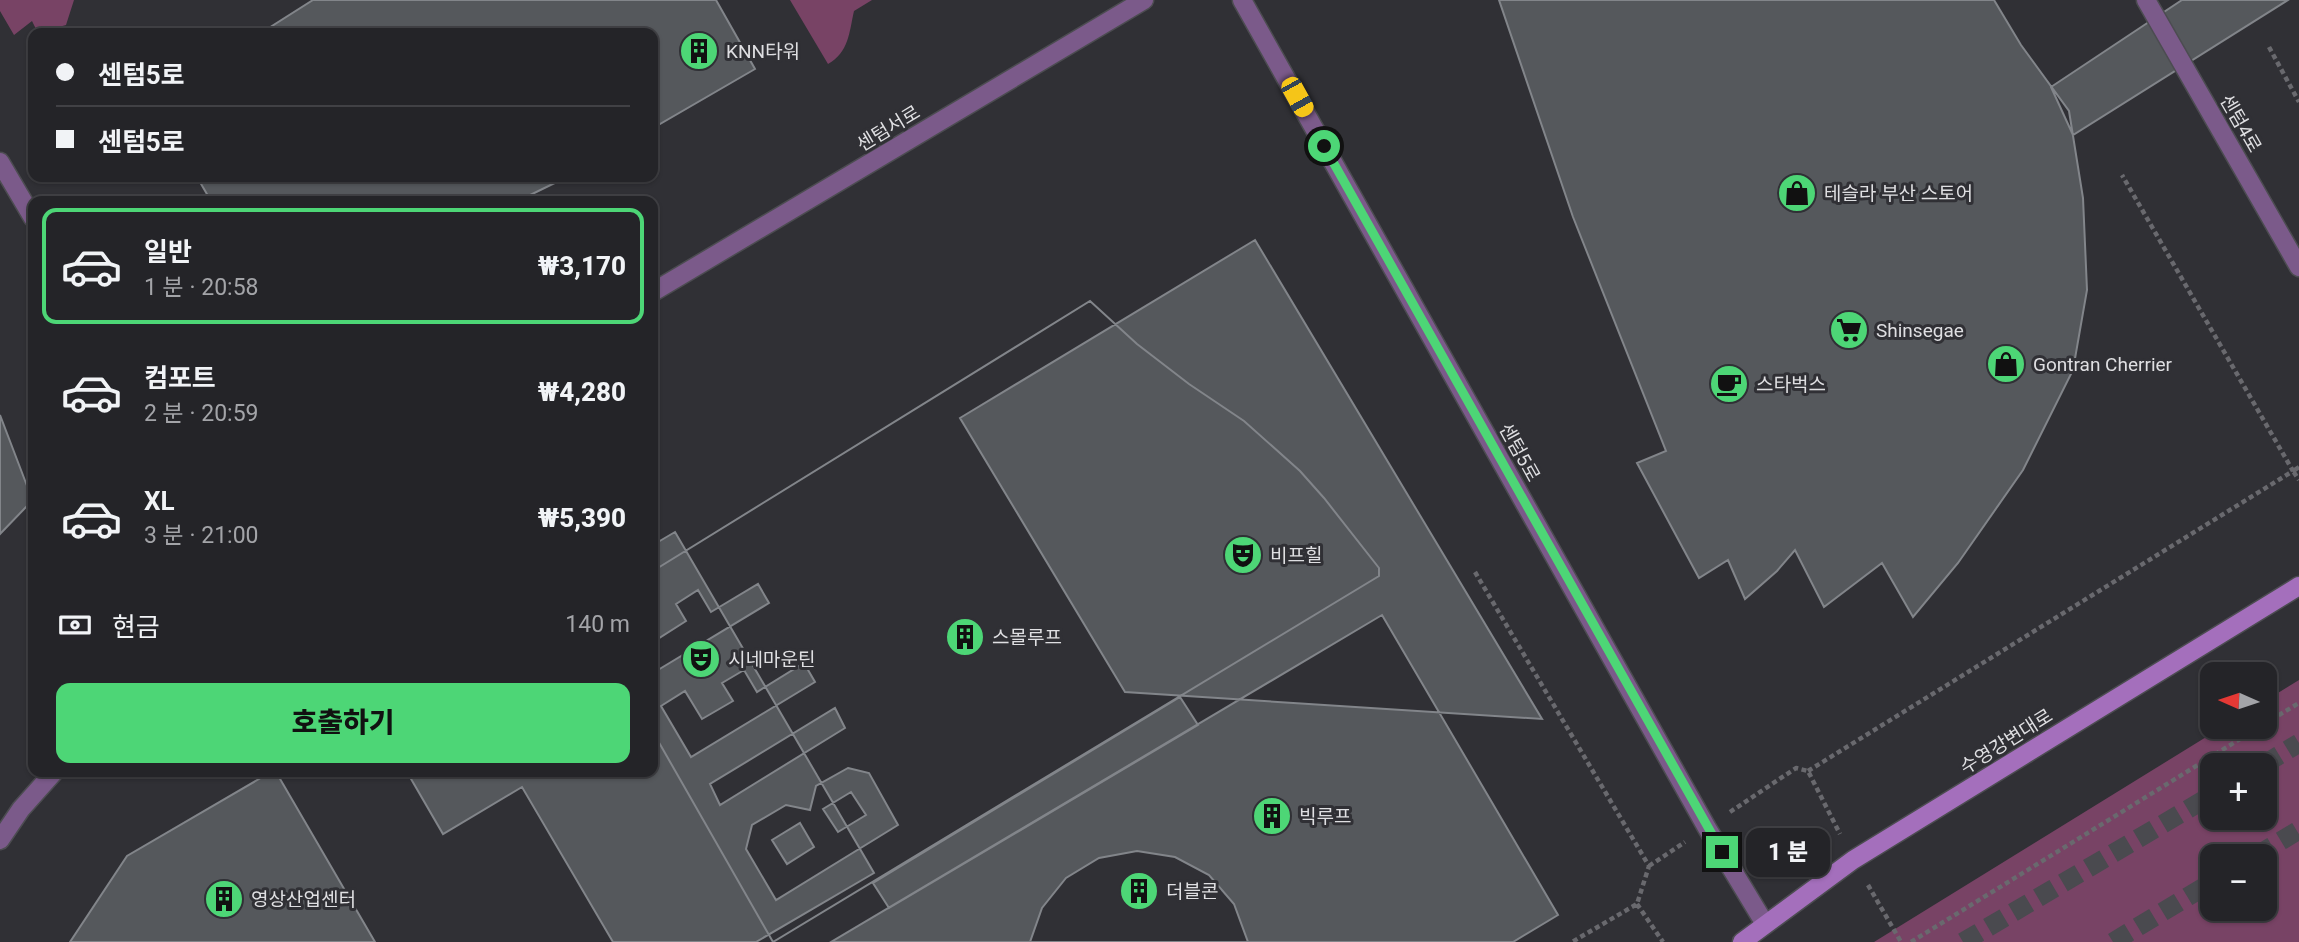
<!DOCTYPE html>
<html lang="ko">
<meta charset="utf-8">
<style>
:root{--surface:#242428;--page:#2c2c30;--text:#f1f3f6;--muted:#a3a4a8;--line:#414145;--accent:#4dd676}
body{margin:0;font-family:Roboto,"Noto Sans KR",sans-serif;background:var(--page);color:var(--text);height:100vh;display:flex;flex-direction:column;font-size:26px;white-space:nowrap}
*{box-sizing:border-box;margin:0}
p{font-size:23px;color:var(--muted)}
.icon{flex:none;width:38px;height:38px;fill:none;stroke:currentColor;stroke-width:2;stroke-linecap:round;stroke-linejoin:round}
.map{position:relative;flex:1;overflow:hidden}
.side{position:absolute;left:28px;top:196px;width:630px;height:581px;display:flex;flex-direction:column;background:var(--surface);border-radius:14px;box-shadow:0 2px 5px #0004,0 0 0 2px var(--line)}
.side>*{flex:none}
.hud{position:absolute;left:28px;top:28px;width:630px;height:154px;border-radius:14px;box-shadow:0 2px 5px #0004,0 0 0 2px var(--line);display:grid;align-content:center;height:154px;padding:0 28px;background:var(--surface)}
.needle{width:46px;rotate:273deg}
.tools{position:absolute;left:2200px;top:662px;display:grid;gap:14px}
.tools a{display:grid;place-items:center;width:77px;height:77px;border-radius:14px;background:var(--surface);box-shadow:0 2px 5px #0004,0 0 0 2px var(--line);font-size:35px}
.end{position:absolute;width:32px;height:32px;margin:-16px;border:9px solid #4dd676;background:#111;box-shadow:0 0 0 4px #111}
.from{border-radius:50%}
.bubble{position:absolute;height:49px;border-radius:14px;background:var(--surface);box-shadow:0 2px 5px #0004,0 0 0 2px var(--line);font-size:23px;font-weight:800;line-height:49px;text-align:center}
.car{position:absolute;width:21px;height:42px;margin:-21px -10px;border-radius:9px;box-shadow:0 0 5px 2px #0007;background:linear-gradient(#f5c518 24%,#345 0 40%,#f5c518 0 76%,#345 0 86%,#f5c518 0)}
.hud b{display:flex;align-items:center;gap:24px;height:66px;font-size:26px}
.hud b+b{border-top:2px solid var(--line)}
.hud i{width:18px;height:18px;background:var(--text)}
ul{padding:12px 0 0;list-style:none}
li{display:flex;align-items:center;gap:21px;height:116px;margin:0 14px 10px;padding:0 14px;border:4px solid transparent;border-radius:14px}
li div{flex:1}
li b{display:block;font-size:26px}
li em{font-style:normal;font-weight:800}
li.active{border-color:var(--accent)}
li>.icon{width:63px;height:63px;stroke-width:1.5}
.pay{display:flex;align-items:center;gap:18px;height:77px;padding:0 28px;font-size:26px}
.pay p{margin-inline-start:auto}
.action{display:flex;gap:14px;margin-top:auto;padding:14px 28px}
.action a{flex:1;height:80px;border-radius:14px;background:var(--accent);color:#111;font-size:28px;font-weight:800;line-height:80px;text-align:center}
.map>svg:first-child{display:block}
.green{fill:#784365;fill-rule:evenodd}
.building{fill:#55585c;stroke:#82858a;stroke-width:2;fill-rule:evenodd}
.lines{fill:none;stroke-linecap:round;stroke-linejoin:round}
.trunk-tunnel{stroke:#4a4a4f;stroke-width:19;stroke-dasharray:19 10;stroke-linecap:butt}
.minor-casing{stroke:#4c4c51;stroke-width:21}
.secondary-casing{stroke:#4c4c51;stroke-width:21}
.path{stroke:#69696e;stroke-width:4.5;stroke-dasharray:5 3.5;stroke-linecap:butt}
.minor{stroke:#7b5a8a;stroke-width:18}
.secondary{stroke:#a46fbc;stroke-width:18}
.route{stroke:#4dd676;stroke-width:9}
.labels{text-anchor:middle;stroke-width:6;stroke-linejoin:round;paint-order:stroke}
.poi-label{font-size:19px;fill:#dfdfe2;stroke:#303035;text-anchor:start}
.street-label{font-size:19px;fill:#dfdfe2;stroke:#303035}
</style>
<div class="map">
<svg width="2299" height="942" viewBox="0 0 2299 942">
<rect width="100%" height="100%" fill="#303035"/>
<path class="green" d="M0,0H74L66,25L38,33L32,21L14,35L0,11Z
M790,0H872L854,11C849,33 849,52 828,64Z
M2299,680V942H1874L2224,726H2264L2265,701ZM2212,765H2264V817H2212ZM2212,856H2264V908H2212Z"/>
<path class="building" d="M313,0H716L755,69L653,128V33H261Z
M1499,0H1994L2021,45L2069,111L2083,198L2087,290L2073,370L2023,470L1958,563L1913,617L1882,563L1824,607L1795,550L1777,571L1745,599L1728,560L1699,578L1637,463L1666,451L1573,217Z
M2182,0H2288L2073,135L2051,87Z
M197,177H567L518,201H211Z
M1255,240L1542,719L1125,692L960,418Z
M1090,301L1137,344L1189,384L1244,421L1300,471L1324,498L1379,568V576L773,942L653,732V673L769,603L758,584L711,612L698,590L676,604L686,621L656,640L653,635V571ZM804,663L815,682L691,757L661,706L685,691L702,719L733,701L722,683L744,670L757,692ZM835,708L845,728L720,805L710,784ZM848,768L869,773L898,825L776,900L746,849L752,825L786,805L810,810L816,786Z
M1090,301L1137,344L1189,384L1244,421L1300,471L1324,498L1379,568V576L773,942L653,732V571Z
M0,415L29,491L27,506L0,534Z
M675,532L874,873L756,942H613L522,787L443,834L407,772H653V545Z
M1382,615L1558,915L1513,942H831Z
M1180,697L1198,725L889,908L873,883Z
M271,772H276L375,942H70L127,856Z
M851,792L866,815L838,832L823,809Z
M800,823L814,847L787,864L772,840Z
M1137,851L1175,857L1209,875L1234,904L1248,942H1030L1042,908L1066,878L1099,858Z"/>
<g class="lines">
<path class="trunk-tunnel" d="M2263,765L2299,743
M2256,856L2299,830
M1963,942L2212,795
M2113,942L2212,882"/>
<defs>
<path id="minor" d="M1242,0L1707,828L1765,924
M2146,0L2299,267
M0,162L33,218
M653,292L1144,0
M0,840L21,809L54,772"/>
<path id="secondary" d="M1742,942L1853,860L2299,586"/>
</defs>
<use href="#minor" class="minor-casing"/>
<use href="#secondary" class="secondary-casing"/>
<path class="path" d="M2269,47L2299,102
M2299,467L2293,471L2299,480
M1475,572L1649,866L1637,904L1572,942
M2264,724L2299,703
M1808,771L2293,471L2122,175
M1730,812L1796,768L1808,771L1840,834
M1649,866L1685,842
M1868,885L1901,942
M1637,904L1663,942
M1911,942L2261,726"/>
<use href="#minor" class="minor"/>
<use href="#secondary" class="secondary"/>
</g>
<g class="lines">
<path class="route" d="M1324,146L1722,852"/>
</g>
<defs>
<symbol id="building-disc" viewBox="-11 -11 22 22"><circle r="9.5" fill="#4dd676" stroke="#303035"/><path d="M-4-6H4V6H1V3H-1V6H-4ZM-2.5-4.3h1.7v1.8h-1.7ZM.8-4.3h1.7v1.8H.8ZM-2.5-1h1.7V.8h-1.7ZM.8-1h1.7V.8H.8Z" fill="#111"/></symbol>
<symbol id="shop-disc" viewBox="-11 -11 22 22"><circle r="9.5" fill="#4dd676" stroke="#303035"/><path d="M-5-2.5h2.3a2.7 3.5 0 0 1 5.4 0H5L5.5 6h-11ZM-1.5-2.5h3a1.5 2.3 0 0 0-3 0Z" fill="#111"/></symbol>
<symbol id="supermarket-disc" viewBox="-11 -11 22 22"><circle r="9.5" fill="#4dd676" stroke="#303035"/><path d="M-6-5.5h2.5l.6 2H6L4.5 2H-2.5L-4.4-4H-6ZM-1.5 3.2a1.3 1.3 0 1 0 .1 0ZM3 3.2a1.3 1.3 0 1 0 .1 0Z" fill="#111"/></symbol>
<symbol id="cafe-disc" viewBox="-11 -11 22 22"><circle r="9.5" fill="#4dd676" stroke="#303035"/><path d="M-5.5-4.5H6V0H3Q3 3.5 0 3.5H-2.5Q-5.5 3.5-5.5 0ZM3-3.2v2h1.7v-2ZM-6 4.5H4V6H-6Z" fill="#111"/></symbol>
<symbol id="theatre-disc" viewBox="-11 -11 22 22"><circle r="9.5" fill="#4dd676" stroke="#303035"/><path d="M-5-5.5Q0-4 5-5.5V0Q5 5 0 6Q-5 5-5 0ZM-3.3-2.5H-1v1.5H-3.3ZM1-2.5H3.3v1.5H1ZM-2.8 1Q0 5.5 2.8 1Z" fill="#111"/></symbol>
</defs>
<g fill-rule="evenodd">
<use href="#building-disc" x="677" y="29" width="44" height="44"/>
<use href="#shop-disc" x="1775" y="171" width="44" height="44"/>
<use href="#supermarket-disc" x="1827" y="308" width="44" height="44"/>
<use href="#shop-disc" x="1984" y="342" width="44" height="44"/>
<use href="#cafe-disc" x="1707" y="362" width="44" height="44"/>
<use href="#theatre-disc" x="1221" y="533" width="44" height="44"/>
<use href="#building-disc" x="943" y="615" width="44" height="44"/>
<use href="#theatre-disc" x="679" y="637" width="44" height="44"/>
<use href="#building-disc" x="1250" y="794" width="44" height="44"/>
<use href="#building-disc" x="1117" y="869" width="44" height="44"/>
<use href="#building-disc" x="202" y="877" width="44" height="44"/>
</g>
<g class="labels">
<g class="poi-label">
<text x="726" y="58">KNN타워</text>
<text x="1824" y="200">테슬라 부산 스토어</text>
<text x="1876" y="337">Shinsegae</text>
<text x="2033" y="371">Gontran Cherrier</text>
<text x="1756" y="391">스타벅스</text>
<text x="1270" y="562">비프힐</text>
<text x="992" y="644">스몰루프</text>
<text x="728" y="666">시네마운틴</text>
<text x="1299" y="823">빅루프</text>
<text x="1166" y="898">더블콘</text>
<text x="251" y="906">영상산업센터</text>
</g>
<g class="street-label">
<text transform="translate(2241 123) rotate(60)" y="7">센텀4로</text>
<text transform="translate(888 128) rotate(-31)" y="7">센텀서로</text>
<text transform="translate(1520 452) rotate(61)" y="7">센텀5로</text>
<text transform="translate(2006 741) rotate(-32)" y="7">수영강변대로</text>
</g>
</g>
</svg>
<div class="tools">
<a><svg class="needle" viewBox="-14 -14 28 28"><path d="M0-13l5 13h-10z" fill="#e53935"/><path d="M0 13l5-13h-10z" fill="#a3a4a8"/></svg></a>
<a>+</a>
<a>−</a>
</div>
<i class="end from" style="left:1324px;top:146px"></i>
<i class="end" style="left:1722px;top:852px"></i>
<div class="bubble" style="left:1746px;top:828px;width:84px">1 분</div>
<i class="car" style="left:1297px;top:97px;rotate:151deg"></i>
<div class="hud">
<b><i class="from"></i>센텀5로</b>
<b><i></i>센텀5로</b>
</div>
<section class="side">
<ul>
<li class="active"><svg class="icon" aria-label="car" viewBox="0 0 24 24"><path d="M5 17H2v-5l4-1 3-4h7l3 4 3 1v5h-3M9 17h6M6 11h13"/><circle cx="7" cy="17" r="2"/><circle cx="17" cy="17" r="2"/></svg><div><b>일반</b><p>1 분 · 20:58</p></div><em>₩3,170</em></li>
<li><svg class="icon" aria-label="car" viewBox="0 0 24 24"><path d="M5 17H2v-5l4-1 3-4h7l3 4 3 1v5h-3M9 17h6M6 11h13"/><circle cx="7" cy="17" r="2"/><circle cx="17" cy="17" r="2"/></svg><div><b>컴포트</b><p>2 분 · 20:59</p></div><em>₩4,280</em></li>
<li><svg class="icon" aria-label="car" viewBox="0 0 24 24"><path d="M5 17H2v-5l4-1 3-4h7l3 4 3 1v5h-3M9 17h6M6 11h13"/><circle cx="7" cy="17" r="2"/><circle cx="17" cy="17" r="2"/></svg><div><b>XL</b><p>3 분 · 21:00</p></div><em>₩5,390</em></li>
</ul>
<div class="pay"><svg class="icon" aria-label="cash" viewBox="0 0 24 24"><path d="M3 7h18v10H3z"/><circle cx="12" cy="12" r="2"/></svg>현금<p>140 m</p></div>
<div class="action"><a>호출하기</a></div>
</section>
</div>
